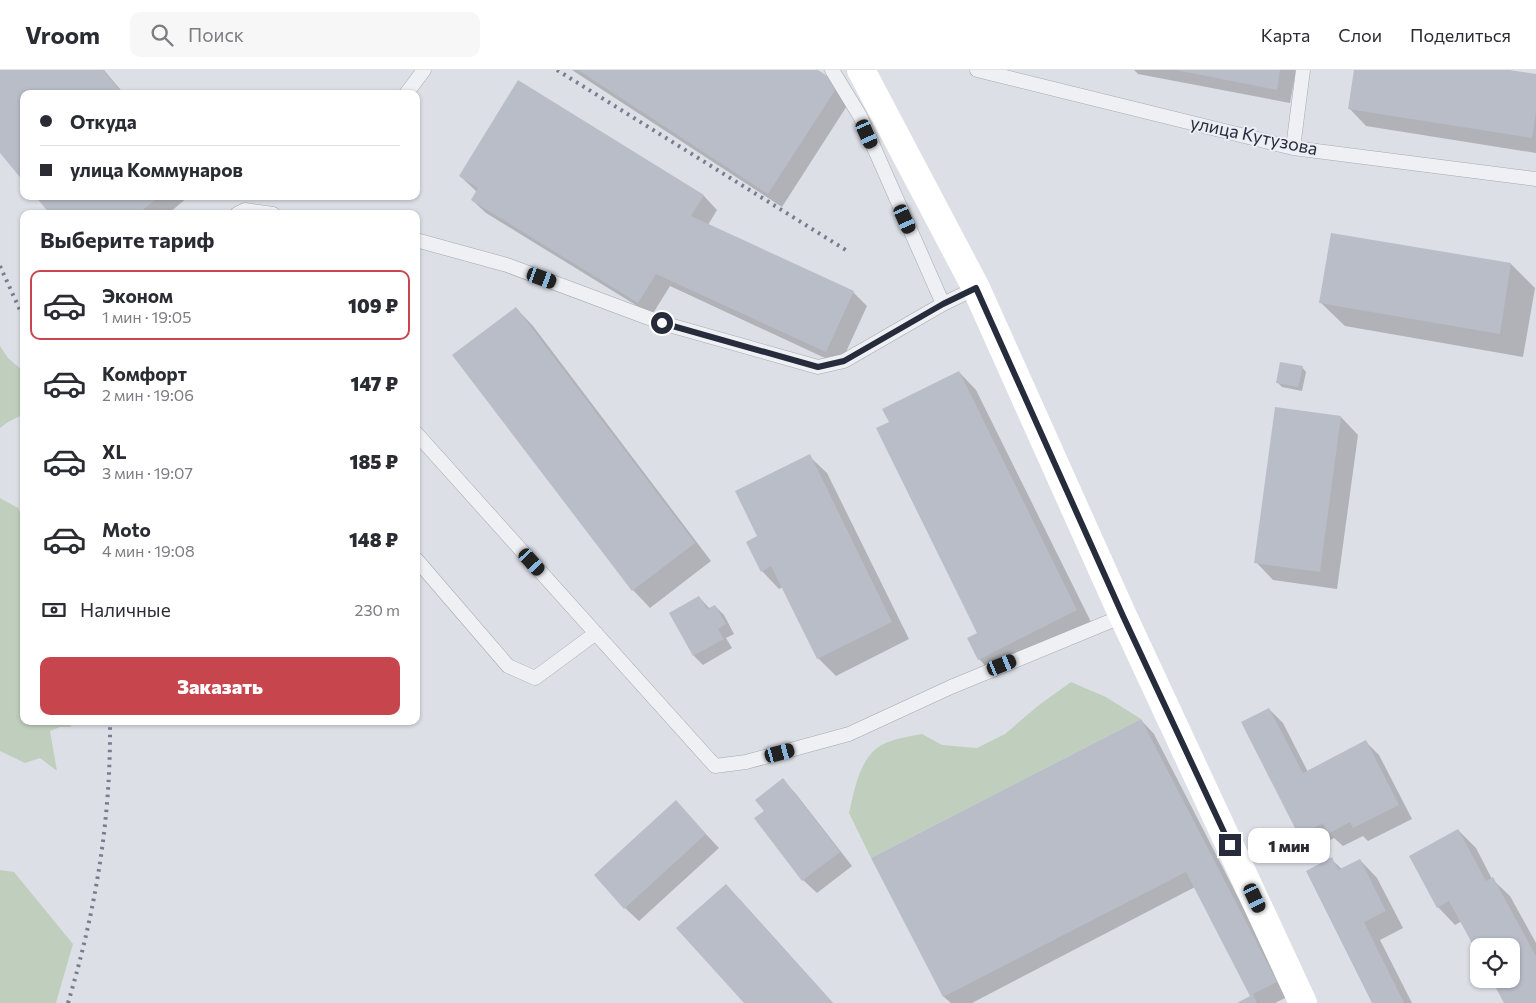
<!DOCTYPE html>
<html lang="ru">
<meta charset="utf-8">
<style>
:root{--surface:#fff;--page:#f7f7f7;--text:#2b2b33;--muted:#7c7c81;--line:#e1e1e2;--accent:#c7454c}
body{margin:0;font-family:Commissioner,sans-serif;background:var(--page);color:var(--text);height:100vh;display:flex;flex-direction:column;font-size:19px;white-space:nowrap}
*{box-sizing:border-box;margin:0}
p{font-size:16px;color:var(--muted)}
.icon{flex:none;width:28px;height:28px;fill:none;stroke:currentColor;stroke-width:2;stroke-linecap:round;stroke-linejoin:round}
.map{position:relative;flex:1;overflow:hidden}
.details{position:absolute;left:20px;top:140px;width:400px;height:515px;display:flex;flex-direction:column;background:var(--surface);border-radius:10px;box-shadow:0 1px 4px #0004}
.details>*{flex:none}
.top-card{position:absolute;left:20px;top:20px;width:400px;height:110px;border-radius:10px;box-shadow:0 1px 4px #0004;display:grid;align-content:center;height:110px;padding:0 20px;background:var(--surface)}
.controls{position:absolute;left:1470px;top:868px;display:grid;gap:10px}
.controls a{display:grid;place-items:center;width:50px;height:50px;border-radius:10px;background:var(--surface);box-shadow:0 1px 4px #0004;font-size:25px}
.end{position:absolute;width:22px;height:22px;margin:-11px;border:6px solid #262c3b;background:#fff;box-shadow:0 0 0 2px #fff}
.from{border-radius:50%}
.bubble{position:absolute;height:35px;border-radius:10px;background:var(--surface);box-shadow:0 1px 4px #0004;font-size:16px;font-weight:800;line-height:35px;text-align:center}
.car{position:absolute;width:15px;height:30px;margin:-15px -8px;border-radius:6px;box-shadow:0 0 4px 1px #0007;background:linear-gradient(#222 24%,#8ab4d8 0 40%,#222 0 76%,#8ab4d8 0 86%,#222 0)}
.top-card b{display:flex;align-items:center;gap:18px;height:48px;font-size:19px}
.top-card b+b{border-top:1px solid var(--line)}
.top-card i{width:12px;height:12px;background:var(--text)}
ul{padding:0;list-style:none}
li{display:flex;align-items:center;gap:15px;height:70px;margin:0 10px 8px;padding:0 10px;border:2px solid transparent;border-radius:10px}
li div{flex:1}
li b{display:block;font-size:19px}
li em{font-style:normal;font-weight:800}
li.active{border-color:var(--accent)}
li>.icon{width:45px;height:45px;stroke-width:1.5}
h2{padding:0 20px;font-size:22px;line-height:60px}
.pay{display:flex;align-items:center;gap:12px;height:55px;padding:0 20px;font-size:19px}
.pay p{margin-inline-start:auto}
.action{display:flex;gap:10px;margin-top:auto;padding:10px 20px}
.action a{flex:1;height:58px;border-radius:10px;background:var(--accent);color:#fff;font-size:20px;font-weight:800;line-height:58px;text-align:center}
header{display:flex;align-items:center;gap:30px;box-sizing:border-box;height:70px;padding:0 25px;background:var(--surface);border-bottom:1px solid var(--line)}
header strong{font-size:24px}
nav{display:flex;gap:28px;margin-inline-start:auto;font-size:18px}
.search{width:350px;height:45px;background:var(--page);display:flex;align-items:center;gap:12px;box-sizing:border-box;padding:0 18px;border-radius:10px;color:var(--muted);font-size:19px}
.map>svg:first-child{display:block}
.green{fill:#c0cfbd}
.shadow{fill:#0003}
.building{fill:#b9bdc8}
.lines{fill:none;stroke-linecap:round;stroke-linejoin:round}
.service-casing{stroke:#a5a9b2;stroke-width:15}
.service{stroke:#eef0f4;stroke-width:14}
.secondary{stroke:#fff;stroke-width:28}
.rail{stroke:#767d8e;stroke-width:4;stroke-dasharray:2.5 5;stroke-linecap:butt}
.route{stroke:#262c3b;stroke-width:6}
.labels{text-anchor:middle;stroke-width:4;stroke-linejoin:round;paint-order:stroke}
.street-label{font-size:18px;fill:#262c3b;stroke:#ebeef3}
</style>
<header>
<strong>Vroom</strong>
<div class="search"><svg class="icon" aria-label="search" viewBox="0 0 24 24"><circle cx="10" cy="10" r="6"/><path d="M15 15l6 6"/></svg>Поиск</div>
<nav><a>Карта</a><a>Слои</a><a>Поделиться</a></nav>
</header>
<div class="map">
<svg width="1536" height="933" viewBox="0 0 1536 933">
<rect width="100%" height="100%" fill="#dcdfe5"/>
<path class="green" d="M0,276L8,288L22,300L24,305V344L8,352L0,358Z
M0,428L18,438L24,449V651H69L71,657H60L50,661L57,701L40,688L25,693L0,681Z
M1071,612L1106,627L1141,649L871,788L849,743C855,718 860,682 888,672C899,668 911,666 922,664L942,675L977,678L1005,664L1039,635Z
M0,800L14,802L73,874L56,933H0Z"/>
<path class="shadow" d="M0,0H104L124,24H24L0,81Z
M572,0H815L852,28L782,137Z
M1134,0H1296L1290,33L1138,4Z
M1355,0H1501L1536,6V83L1366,56L1349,38Z
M518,12L704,126L717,140L708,155L853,222L867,236L840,295L670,216L652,245L486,143L472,130L477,122L460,106Z
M37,126H189L168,144H51Z
M1511,194L1535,218L1523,287L1345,256L1321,233Z
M516,238L533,256L711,491L650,538L633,520Z
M1302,297L1306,302L1302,321L1282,317L1278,313Z
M959,302L976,320L1094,558L996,607L979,589V564L890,352Z
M1341,347L1358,365L1337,519L1273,510L1256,492Z
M809,386L827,403L909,569L836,606L818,588L783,517L779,519L762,501L759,466Z
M699,527L710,539L715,536L724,545L734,564L726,568L732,578L703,595L694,586L670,543Z
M1269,639L1283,653L1308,702L1366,672L1379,685L1412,749L1368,771L1363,766L1343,776L1334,768L1313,779L1300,765Z
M1141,650L1154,664L1289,926L1275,933H1239L1251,927L1195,817L972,933H951L944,927L873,788Z
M783,710L796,724L852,796L817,823L803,810L765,741Z
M689,746L719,778L639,851L625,838Z
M1458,760L1476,778L1492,809L1510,826L1536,873V933H1506L1493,909H1511V876H1479L1462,851L1455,855L1438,837Z
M1331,789L1342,799L1360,790L1377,808L1403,858L1380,870L1412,933H1373Z
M726,815L743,833L833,933H745Z"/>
<path class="building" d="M0,0H103L123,24H24V112L0,83Z
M578,0H818L839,14L768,124Z
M1176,0H1280L1277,20Z
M1354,0H1509L1536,4V42L1532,68L1348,39Z
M518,10L704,125L691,146L854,221L826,282L656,204L638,233L471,130L478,118L459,106Z
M35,126H160L138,144H50Z
M1331,163L1511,193L1500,264L1319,233Z
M516,237L695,473L632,521L452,285Z
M1280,292L1303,296L1298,317L1276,313Z
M959,301L1077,540L978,590L967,568L977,563L876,358L889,352L882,339Z
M1275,337L1341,346L1320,502L1254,493Z
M810,384L892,552L817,589L771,496L761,502L746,472L757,466L735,421Z
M699,526L707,539L715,535L726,554L718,559L724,569L693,586L669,543Z
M1269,638L1303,703L1366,670L1399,735L1353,758L1350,752L1328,764L1323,753L1299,766L1241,652Z
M1141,649L1277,912L1253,924L1257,933H1237L1250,926L1186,802L943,927L871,788Z
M783,708L840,782L802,811L754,748L764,741L755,730Z
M676,730L706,764L624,839L594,805Z
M1458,759L1486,811L1493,807L1536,886V933H1504L1491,909H1511V876H1479V886L1449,831L1437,838L1409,786Z
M1332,787L1338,800L1360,789L1386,841L1364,852L1404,933H1372L1306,801Z
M726,814L775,869L833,933H744L676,858Z"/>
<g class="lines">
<defs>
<path id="service" d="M832,0L860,46L943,234
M977,0L1293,78L1536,109
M406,24L424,0
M1293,78L1303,0
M237,144L245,140L273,144
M416,170L507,195L662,253L818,297L844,291L943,234L976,218
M416,363L715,696L746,692L849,664L951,617L1123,546
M416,489L508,596L535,608L596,563"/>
</defs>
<use href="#service" class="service-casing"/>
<use href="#service" class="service"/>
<path class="secondary" d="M861,0L976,218L1123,546L1303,933"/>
<path class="rail" d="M557,0L849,182
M0,196L24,249
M68,933C96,839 111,749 110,651"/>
</g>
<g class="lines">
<path class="route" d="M662,253L818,297L844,291L943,234L976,218L1123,546L1230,775"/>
</g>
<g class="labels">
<g class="street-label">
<text transform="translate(1254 66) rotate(12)" y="6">улица Кутузова</text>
</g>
</g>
</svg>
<div class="controls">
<a><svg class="icon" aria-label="locate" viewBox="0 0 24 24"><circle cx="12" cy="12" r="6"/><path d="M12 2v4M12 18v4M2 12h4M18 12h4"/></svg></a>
</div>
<i class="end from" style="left:662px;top:253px"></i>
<i class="end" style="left:1230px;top:775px"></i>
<div class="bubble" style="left:1248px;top:758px;width:82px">1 мин</div>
<i class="car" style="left:867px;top:64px;rotate:156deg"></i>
<i class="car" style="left:905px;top:149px;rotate:156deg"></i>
<i class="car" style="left:542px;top:208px;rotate:110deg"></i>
<i class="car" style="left:532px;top:492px;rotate:138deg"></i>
<i class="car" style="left:1002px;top:595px;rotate:68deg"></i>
<i class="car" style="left:780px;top:683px;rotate:75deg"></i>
<i class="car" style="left:1255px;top:828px;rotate:155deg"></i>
<div class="top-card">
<b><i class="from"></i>Откуда</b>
<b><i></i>улица Коммунаров</b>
</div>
<section class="details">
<h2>Выберите тариф</h2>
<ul>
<li class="active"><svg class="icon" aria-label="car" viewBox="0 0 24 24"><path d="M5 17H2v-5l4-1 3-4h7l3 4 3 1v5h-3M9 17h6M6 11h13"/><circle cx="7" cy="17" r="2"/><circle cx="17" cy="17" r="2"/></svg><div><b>Эконом</b><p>1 мин · 19:05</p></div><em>109 ₽</em></li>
<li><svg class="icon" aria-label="car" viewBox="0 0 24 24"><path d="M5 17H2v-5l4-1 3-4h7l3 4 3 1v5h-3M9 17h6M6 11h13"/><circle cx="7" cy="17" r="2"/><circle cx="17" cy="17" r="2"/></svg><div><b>Комфорт</b><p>2 мин · 19:06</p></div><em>147 ₽</em></li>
<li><svg class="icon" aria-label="car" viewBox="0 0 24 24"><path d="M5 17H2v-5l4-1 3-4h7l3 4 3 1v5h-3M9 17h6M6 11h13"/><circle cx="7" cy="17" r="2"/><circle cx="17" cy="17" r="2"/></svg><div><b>XL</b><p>3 мин · 19:07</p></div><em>185 ₽</em></li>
<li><svg class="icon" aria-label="car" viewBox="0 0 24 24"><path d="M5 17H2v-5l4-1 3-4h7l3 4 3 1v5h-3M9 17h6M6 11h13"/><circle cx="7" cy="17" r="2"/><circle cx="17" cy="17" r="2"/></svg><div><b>Moto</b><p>4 мин · 19:08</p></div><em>148 ₽</em></li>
</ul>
<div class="pay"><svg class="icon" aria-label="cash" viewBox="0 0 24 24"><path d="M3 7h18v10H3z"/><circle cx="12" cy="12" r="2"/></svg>Наличные<p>230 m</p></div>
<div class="action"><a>Заказать</a></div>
</section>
</div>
